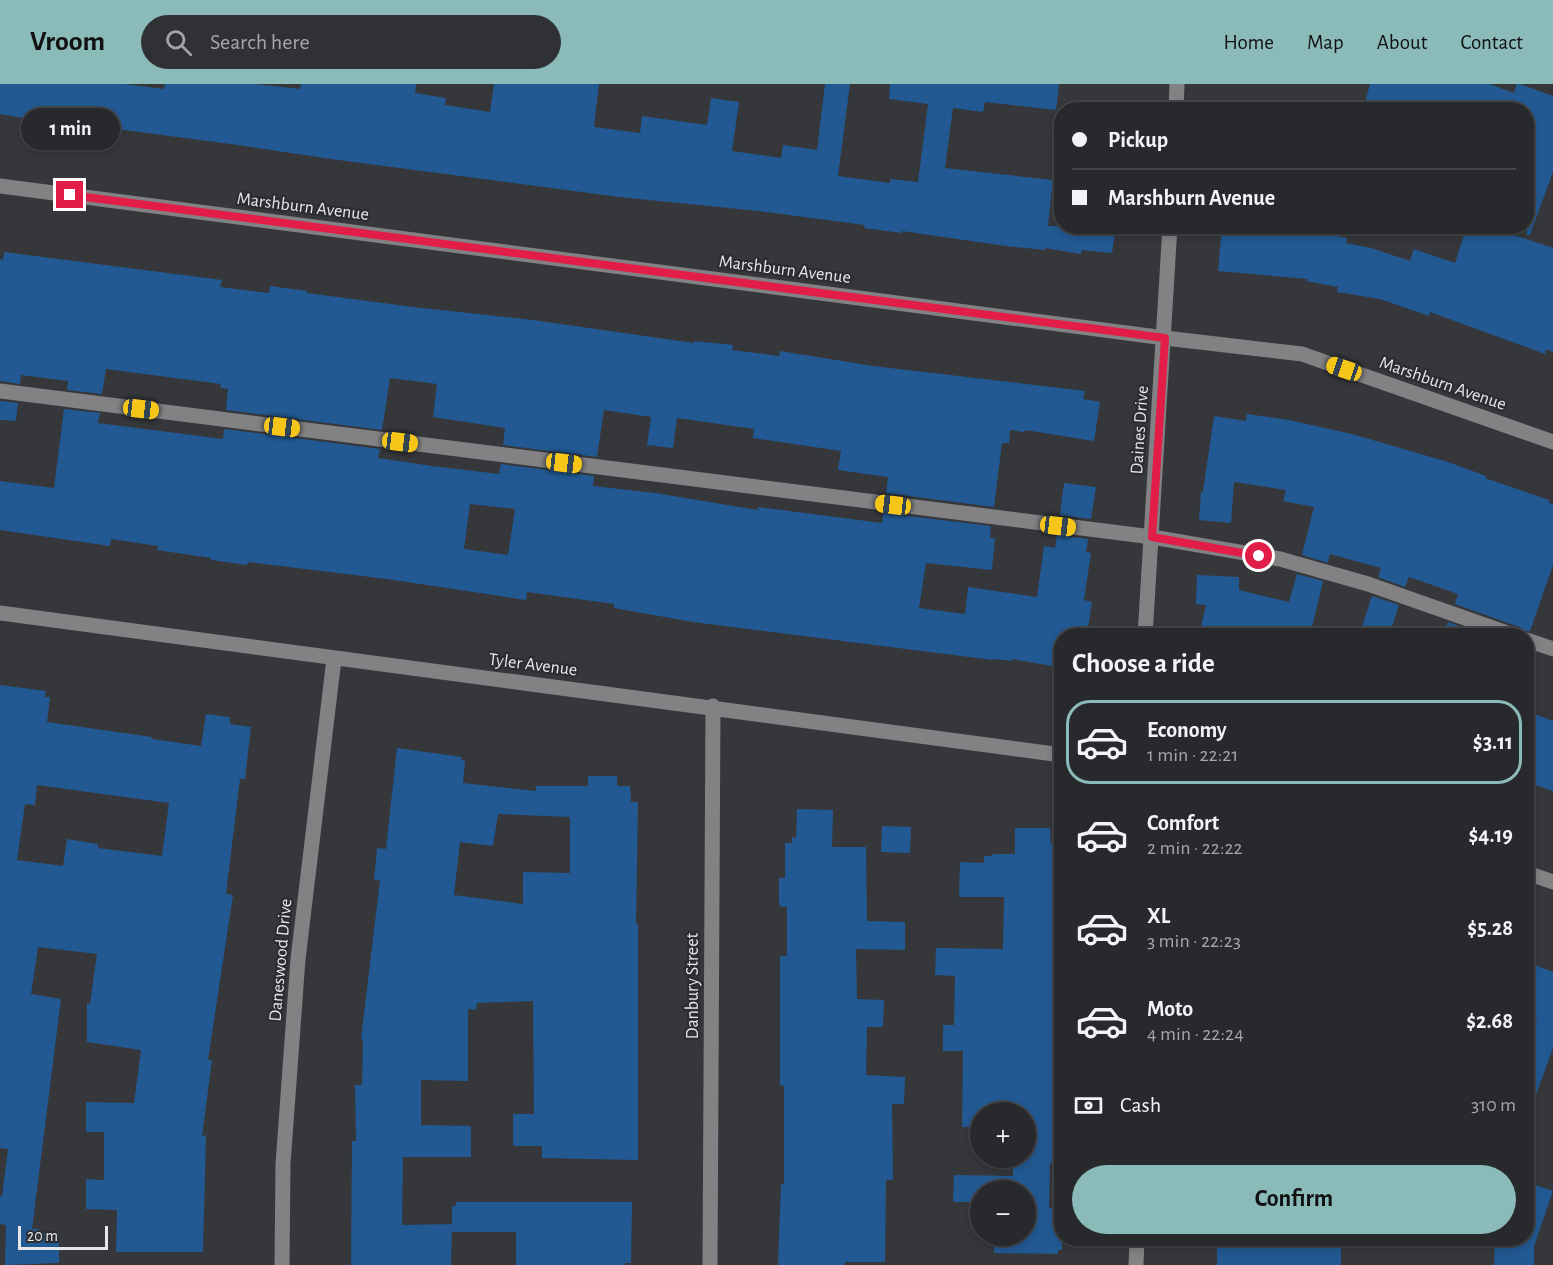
<!DOCTYPE html>
<meta charset="utf-8">
<style>
:root{--surface:#28292c;--page:#303134;--text:#f1f3f6;--muted:#a5a6a9;--line:#444548;--accent:#8bbbb9}
body{margin:0;font-family:"Alegreya Sans",sans-serif;background:var(--page);color:var(--text);height:100vh;display:flex;flex-direction:column;font-size:22px;white-space:nowrap}
*{box-sizing:border-box;margin:0}
p{font-size:20px;color:var(--muted)}
.icon{flex:none;width:33px;height:33px;fill:none;stroke:currentColor;stroke-width:2;stroke-linecap:round;stroke-linejoin:round}
.map{position:relative;flex:1;overflow:hidden}
.sheet{position:absolute;left:1054px;top:544px;width:480px;height:618px;display:flex;flex-direction:column;background:var(--surface);border-radius:24px;box-shadow:0 3px 9px #0003,0 0 0 2px var(--line)}
.sheet>*{flex:none}
.banner{position:absolute;left:1054px;top:18px;width:480px;height:132px;border-radius:24px;box-shadow:0 3px 9px #0003,0 0 0 2px var(--line);display:grid;align-content:center;height:132px;padding:0 18px;background:var(--surface)}
.fabs{position:absolute;left:970px;top:1018px;display:grid;gap:12px}
.fabs a{display:grid;place-items:center;width:66px;height:66px;border-radius:50%;background:var(--surface);box-shadow:0 3px 9px #0003,0 0 0 2px var(--line);font-size:30px}
.scale{position:absolute;left:18px;bottom:15px;width:90px;box-sizing:border-box;padding-left:6px;border:3px solid #e6e7e9;border-top:0;font-size:16px;line-height:21px;white-space:nowrap;color:#e6e7e9;-webkit-text-stroke:4px #2c2d31;paint-order:stroke}
.end{position:absolute;width:27px;height:27px;margin:-14px;border:8px solid #e11d48;background:#fff;box-shadow:0 0 0 3px #fff}
.from{border-radius:50%}
.bubble{position:absolute;height:42px;border-radius:21px;background:var(--surface);box-shadow:0 3px 9px #0003,0 0 0 2px var(--line);font-size:20px;font-weight:700;line-height:42px;text-align:center}
.car{position:absolute;width:18px;height:36px;margin:-18px -9px;border-radius:8px;box-shadow:0 0 4px 2px #0007;background:linear-gradient(#f5c518 24%,#345 0 40%,#f5c518 0 76%,#345 0 86%,#f5c518 0)}
.banner b{display:flex;align-items:center;gap:21px;height:57px;font-size:22px}
.banner b+b{border-top:2px solid var(--line)}
.banner i{width:15px;height:15px;background:var(--text)}
ul{padding:0;list-style:none}
li{display:flex;align-items:center;gap:18px;height:84px;margin:0 12px 9px;padding:0 6px;border:3px solid transparent;border-radius:24px}
li div{flex:1}
li b{display:block;font-size:22px}
li em{font-style:normal;font-weight:700}
li.current{border-color:var(--accent)}
li>.icon{width:54px;height:54px;stroke-width:1.5}
h2{padding:0 18px;font-size:27px;line-height:72px}
.pay{display:flex;align-items:center;gap:15px;height:66px;padding:0 18px;font-size:22px}
.pay p{margin-inline-start:auto}
.cta{display:flex;gap:12px;margin-top:auto;padding:12px 18px}
.cta a{flex:1;height:69px;border-radius:36px;background:var(--accent);color:#111;font-size:24px;font-weight:700;line-height:69px;text-align:center}
header{display:flex;align-items:center;gap:36px;box-sizing:border-box;height:84px;padding:0 30px;background:var(--accent);color:#111}
header strong{font-size:28px}
nav{display:flex;gap:33px;margin-inline-start:auto;font-size:21px}
.search{width:420px;height:54px;background:var(--page);display:flex;align-items:center;gap:15px;box-sizing:border-box;padding:0 21px;border-radius:33px;color:var(--muted);font-size:22px}
.map>svg:first-child{display:block}
.building{fill:#225992;fill-rule:evenodd}
.lines{fill:none;stroke-linecap:round;stroke-linejoin:round}
.minor{stroke:#828284;stroke-width:15}
.route{stroke:#e11d48;stroke-width:8}
.labels{text-anchor:middle;stroke-width:4.5;stroke-linejoin:round;paint-order:stroke}
.street-label{font-size:18px;fill:#e6e7e9;stroke:#2c2d31}
</style>
<header>
<strong>Vroom</strong>
<div class="search"><svg class="icon" aria-label="search" viewBox="0 0 24 24"><circle cx="10" cy="10" r="6"/><path d="M15 15l6 6"/></svg>Search here</div>
<nav><a>Home</a><a>Map</a><a>About</a><a>Contact</a></nav>
</header>
<div class="map">
<svg width="1553" height="1181" viewBox="0 0 1553 1181">
<rect width="100%" height="100%" fill="#36373b"/>
<path class="building" d="M0,0H124L164,5L165,0H255L300,5L301,0H416L415,9L446,14L445,21L490,28L494,0H599L594,43L640,49L642,32L707,41L711,14L739,18L732,67L781,74L783,61L817,66L825,0H850L838,92L890,99V95L918,98L928,20L889,15L890,0H1059L1056,26L985,18L983,28L953,24L945,84L1053,96L1048,142H1116L1112,169L1082,166L1081,170L1045,164V166L1006,162L902,147V149L864,144L865,141L759,127L619,113L331,75L238,61L94,42V45L17,33L0,30Z
M1370,0H1489L1514,9L1517,0H1520L1553,12V88L1530,151H1527V26H1363Z
M1222,142L1332,151L1347,154L1346,159L1371,164L1410,177L1414,165L1455,179L1467,142H1487L1553,164V268L1546,265L1545,270L1430,228L1429,232L1380,215L1337,208L1338,203L1306,197L1307,195L1218,187Z
M4,168L222,196L220,203L269,209L270,202L307,207V209L413,223L533,236L694,259V257L733,261L732,266L779,272L780,267L873,282L1085,307L1083,315L1100,318L1094,357L1025,346L1024,348L1010,346L1009,359H1002L994,423L886,409L888,393L838,386L841,367L753,354L754,345L677,334L673,364L647,361L651,333L604,326L597,373L503,361L505,344L433,333L437,300L390,294L382,346L226,326L228,305L220,304L221,300L106,285L102,310L67,306L68,297L21,291L20,300L0,297V175L3,176Z
M0,317L18,319L16,337L0,336Z
M64,325L100,329L98,339L223,355L224,345L380,365L378,374L432,382L499,390L501,380L594,392L593,402L655,409L758,426V423L882,439L883,429L991,442L990,454H995L992,486L926,479L919,524L965,530L968,503L1037,513L1044,462L1055,464L1057,451L1088,455L1086,468L1091,469L1084,516L1092,518L1087,552H1062V579L1053,578L1052,582L1012,575V577L994,575L993,576L693,538L614,524V520L527,508L526,516L387,495L248,478L247,481L211,476V474L157,466L158,462L111,455L110,462L0,446V397L54,404ZM470,420L515,425L508,471L464,465Z
M1247,330L1289,336L1352,350L1448,378L1486,392L1485,394L1549,416V419L1553,420V481L1530,547H1524L1519,543L1455,520L1458,510L1409,493L1405,503L1378,493L1381,484L1330,470L1328,479L1302,471L1314,423L1283,417L1286,406L1234,398L1231,439L1199,436L1201,408H1203L1214,332L1246,337Z
M1064,399L1096,403L1091,435L1060,431Z
M1297,490L1323,497L1310,552H1199L1206,521L1196,520L1197,491L1239,493V506L1289,518Z
M1372,512L1399,521L1389,552H1359Z
M1448,538L1487,552H1443Z
M0,601L46,607L45,613H50L47,638L152,653V655L201,662L206,630L230,633V640L251,643L245,695H240L226,810L233,811L208,976H212L202,1052L206,1051L203,1168H116L117,1126L86,1125V1095L104,1096V1048H86V1018L134,1019L141,966L87,958V919L90,920L97,870L38,863L31,910L61,915L32,1145H39L38,1149H59V1179L5,1181L6,1141L0,1140V1112H2L8,1065L0,1064ZM37,701L169,719L162,772L98,764V760L67,755L63,782L17,776L25,720L35,721Z
M1527,627L1553,637V707L1527,698Z
M397,664L462,673L461,676H465L463,699L536,707V702H588V692H617V702H630L631,718H638L636,840H638V1076L542,1074V1062H513V1030H534L533,917L477,919L476,926L468,925V997L421,996V1041L471,1042V1073H403L402,1141L452,1140L451,1181H351L352,1057H356L355,1001H362L363,956L361,955L380,796H374L377,764L386,765ZM498,730L570,733V789L523,788V820L454,811L460,758L493,762Z
M797,725L833,726L832,763H866L867,837L905,838V866L856,865L857,915L884,916L883,943H867L866,991L905,993L904,1020H892L893,1096H886L885,1178H845V1181H778L781,1100H784V1002L780,1001V872H787V823H781L779,819V794H785V759H792V753L796,754Z
M882,742L911,743L910,769L881,768Z
M1015,744H1050L1051,760H1056V774L1062,773V863H1058L1059,922H1056V974H1062L1060,1073H1054V1079H1050L1049,1124L1062,1125V1166H1058V1170L994,1169V1152H1026V1107H981V1118H953L954,1091L1013,1092V1074H1026V1029H981V1043H962L963,967H943V941H954L955,892L935,891L936,864L1003,865L1004,813H959L960,778L984,779V772H991L993,770H1015Z
M1527,878L1553,888V964L1530,1027H1527V962L1537,934L1527,930Z
M1527,1098L1553,1107L1534,1162V1181H1494L1495,1155H1527Z
M456,1118H632L631,1179H625V1181H516V1148H452V1122H456Z
M1217,1155L1310,1158V1155H1341V1181H1217Z"/>
<g class="lines">
<path class="minor" d="M1176,26L1177,0
M0,102L1165,254L1302,270L1553,358
M0,307L1152,453L1280,475L1368,500L1516,552
M0,529C354,578 708,622 1062,671
M1145,552L1170,142
M1527,556L1553,565
M1527,789L1553,798
M282,1181L283,1080L298,875L334,575
M710,1181L713,622
M1136,1181L1137,1155"/>
</g>
<g class="lines">
<path class="route" d="M70,111L1165,254L1152,453L1259,472"/>
</g>
<g class="labels">
<g class="street-label">
<text transform="translate(303 122) rotate(7)" y="6">Marshburn Avenue</text>
<text transform="translate(785 185) rotate(7)" y="6">Marshburn Avenue</text>
<text transform="translate(1443 299) rotate(19)" y="6">Marshburn Avenue</text>
<text transform="translate(1139 346) rotate(-86)" y="6">Daines Drive</text>
<text transform="translate(533 580) rotate(7)" y="6">Tyler Avenue</text>
<text transform="translate(280 876) rotate(-85)" y="6">Daneswood Drive</text>
<text transform="translate(692 902) rotate(-90)" y="6">Danbury Street</text>
</g>
</g>
</svg>
<div class="fabs">
<a>+</a>
<a>−</a>
</div>
<div class="scale">20 m</div>
<i class="end from" style="left:1259px;top:472px"></i>
<i class="end" style="left:70px;top:111px"></i>
<div class="bubble" style="left:21px;top:24px;width:99px">1 min</div>
<i class="car" style="left:1344px;top:285px;rotate:289deg"></i>
<i class="car" style="left:141px;top:325px;rotate:97deg"></i>
<i class="car" style="left:282px;top:343px;rotate:97deg"></i>
<i class="car" style="left:400px;top:358px;rotate:97deg"></i>
<i class="car" style="left:564px;top:379px;rotate:97deg"></i>
<i class="car" style="left:893px;top:421px;rotate:277deg"></i>
<i class="car" style="left:1058px;top:442px;rotate:97deg"></i>
<div class="banner">
<b><i class="from"></i>Pickup</b>
<b><i></i>Marshburn Avenue</b>
</div>
<section class="sheet">
<h2>Choose a ride</h2>
<ul>
<li class="current"><svg class="icon" aria-label="car" viewBox="0 0 24 24"><path d="M5 17H2v-5l4-1 3-4h7l3 4 3 1v5h-3M9 17h6M6 11h13"/><circle cx="7" cy="17" r="2"/><circle cx="17" cy="17" r="2"/></svg><div><b>Economy</b><p>1 min · 22:21</p></div><em>$3.11</em></li>
<li><svg class="icon" aria-label="car" viewBox="0 0 24 24"><path d="M5 17H2v-5l4-1 3-4h7l3 4 3 1v5h-3M9 17h6M6 11h13"/><circle cx="7" cy="17" r="2"/><circle cx="17" cy="17" r="2"/></svg><div><b>Comfort</b><p>2 min · 22:22</p></div><em>$4.19</em></li>
<li><svg class="icon" aria-label="car" viewBox="0 0 24 24"><path d="M5 17H2v-5l4-1 3-4h7l3 4 3 1v5h-3M9 17h6M6 11h13"/><circle cx="7" cy="17" r="2"/><circle cx="17" cy="17" r="2"/></svg><div><b>XL</b><p>3 min · 22:23</p></div><em>$5.28</em></li>
<li><svg class="icon" aria-label="car" viewBox="0 0 24 24"><path d="M5 17H2v-5l4-1 3-4h7l3 4 3 1v5h-3M9 17h6M6 11h13"/><circle cx="7" cy="17" r="2"/><circle cx="17" cy="17" r="2"/></svg><div><b>Moto</b><p>4 min · 22:24</p></div><em>$2.68</em></li>
</ul>
<div class="pay"><svg class="icon" aria-label="cash" viewBox="0 0 24 24"><path d="M3 7h18v10H3z"/><circle cx="12" cy="12" r="2"/></svg>Cash<p>310 m</p></div>
<div class="cta"><a>Confirm</a></div>
</section>
</div>
